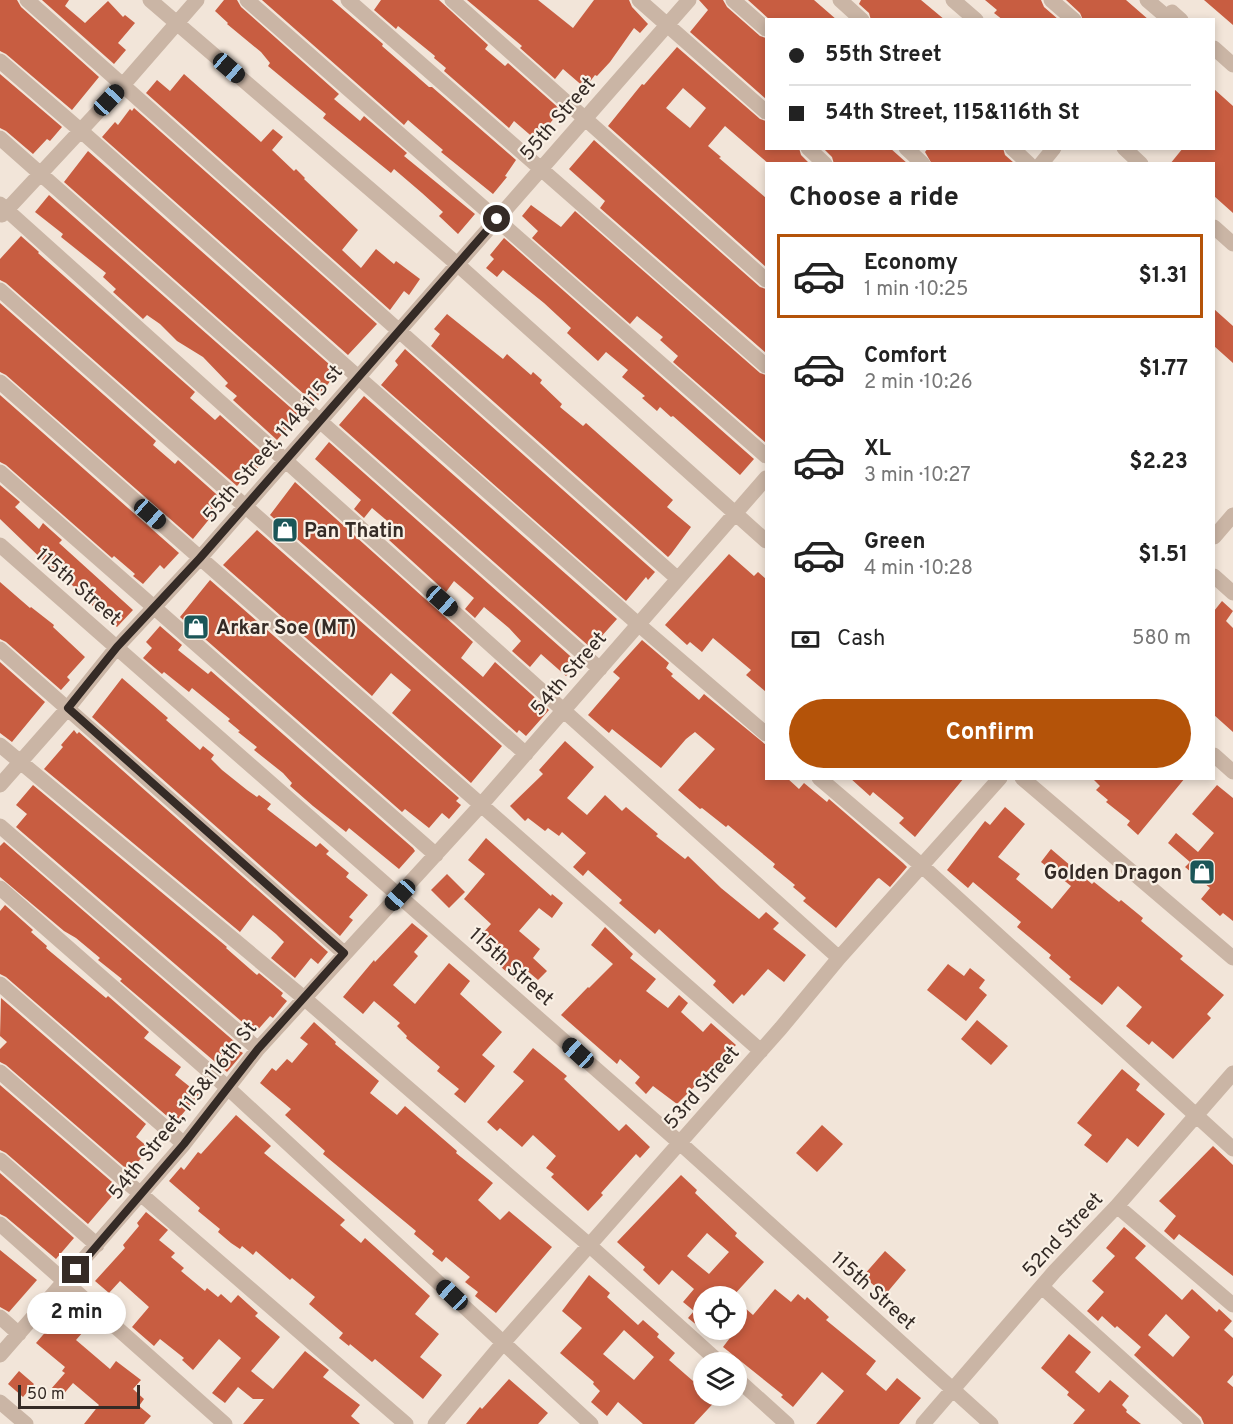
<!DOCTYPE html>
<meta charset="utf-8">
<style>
:root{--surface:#fff;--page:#f6f6f6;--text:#222;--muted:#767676;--line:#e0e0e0;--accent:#b45309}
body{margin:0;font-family:Overpass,sans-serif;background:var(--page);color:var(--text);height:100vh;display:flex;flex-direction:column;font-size:22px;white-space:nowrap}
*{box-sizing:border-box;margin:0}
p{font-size:20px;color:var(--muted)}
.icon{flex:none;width:33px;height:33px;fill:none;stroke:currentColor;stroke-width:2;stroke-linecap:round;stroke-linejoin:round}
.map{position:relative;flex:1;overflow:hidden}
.side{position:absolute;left:765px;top:162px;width:450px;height:618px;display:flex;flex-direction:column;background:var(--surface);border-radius:0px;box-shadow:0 3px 9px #0003}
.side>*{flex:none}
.hud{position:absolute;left:765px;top:18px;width:450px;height:132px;border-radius:0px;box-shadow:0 3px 9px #0003;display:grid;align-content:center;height:132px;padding:0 24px;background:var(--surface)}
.buttons{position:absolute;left:693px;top:1286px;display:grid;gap:12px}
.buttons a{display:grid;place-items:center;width:54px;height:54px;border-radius:50%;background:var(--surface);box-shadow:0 3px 9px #0003;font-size:30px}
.scale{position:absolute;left:18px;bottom:15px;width:122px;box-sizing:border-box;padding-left:6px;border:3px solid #352b26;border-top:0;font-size:16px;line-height:21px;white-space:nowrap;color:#352b26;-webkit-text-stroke:4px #f9f0e5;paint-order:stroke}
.end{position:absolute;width:27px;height:27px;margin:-14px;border:8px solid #352b26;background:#fff;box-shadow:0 0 0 3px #fff}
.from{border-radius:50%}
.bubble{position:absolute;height:42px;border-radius:21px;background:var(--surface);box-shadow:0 3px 9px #0003;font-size:20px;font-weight:700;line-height:42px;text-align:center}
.car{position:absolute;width:18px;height:36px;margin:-18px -9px;border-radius:8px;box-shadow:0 0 4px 2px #0007;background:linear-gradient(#222 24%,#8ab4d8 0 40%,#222 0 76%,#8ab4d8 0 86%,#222 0)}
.hud b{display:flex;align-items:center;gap:21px;height:57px;font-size:22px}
.hud b+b{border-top:2px solid var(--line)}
.hud i{width:15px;height:15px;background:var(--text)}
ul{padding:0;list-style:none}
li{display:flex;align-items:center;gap:18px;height:84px;margin:0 12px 9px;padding:0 12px;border:3px solid transparent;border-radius:0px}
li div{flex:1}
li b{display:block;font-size:22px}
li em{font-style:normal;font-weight:700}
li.selected{border-color:var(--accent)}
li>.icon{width:54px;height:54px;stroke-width:1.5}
h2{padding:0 24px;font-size:27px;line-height:72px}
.pay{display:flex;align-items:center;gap:15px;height:66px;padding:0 24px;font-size:22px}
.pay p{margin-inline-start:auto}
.cta{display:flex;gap:12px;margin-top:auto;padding:12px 24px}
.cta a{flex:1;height:69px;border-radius:36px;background:var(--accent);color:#fff;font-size:24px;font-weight:700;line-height:69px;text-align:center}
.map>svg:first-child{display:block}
.building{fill:#c85d41;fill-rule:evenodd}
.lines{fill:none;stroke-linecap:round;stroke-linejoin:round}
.minor{stroke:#cab5a5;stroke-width:15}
.route{stroke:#352b26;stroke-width:8}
.labels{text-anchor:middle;stroke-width:4.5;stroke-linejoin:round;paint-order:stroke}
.street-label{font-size:20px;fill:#352b26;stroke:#f9f0e5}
.poi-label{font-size:20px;font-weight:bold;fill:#352b26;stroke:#f9f0e5;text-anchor:start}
</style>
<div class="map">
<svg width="1233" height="1424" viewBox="0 0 1233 1424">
<rect width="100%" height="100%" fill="#f2e5d9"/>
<path class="building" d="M0,0H17L21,7L99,77L72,110L6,54L0,51Z
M42,0H69L65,6L85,23L108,1L123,17L125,15L135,23L118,43L126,50L114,64Z
M224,0H237L241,7L339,94L334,99L360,121L364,116L407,153L404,156L475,214L458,234L439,216L443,212L422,193L394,169L391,173L323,118L326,114L268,66L270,63L261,52L227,24L228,23L215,11Z
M262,0H332L383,44L382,46L429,87H432L516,160L505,176L507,177L493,194L441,152L443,150L408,120L404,125Z
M381,0H439L488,45L485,49L505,66L508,63L561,110L536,140L514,121L509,128L444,71L446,68L434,58L435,56L398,26L396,29L374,10Z
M467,0H538L573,28L594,0H629L632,7L648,24L640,33L634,28L610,62L597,76L595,75L585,88L563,69L555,79L520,48L522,46Z
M699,0H723L727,7L760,36L766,38V99L690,32L708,10Z
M748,0H814L837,20H770Z
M861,0H921L945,20H871L869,13L859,4Z
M985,0H1041L1044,7L1059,20H1003L994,13L997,10Z
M1066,0H1126L1149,20H1083L1080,13Z
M1204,0H1233V25Z
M677,47L760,119L766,121V148H799L801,155L810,164H769L725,126L708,146L721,157L719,158L766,198V267L608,126L642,84L644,85ZM683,88L706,108L690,128L666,108Z
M0,74L62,127L50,141L47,139L33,154L6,131L0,128Z
M184,74L261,142L273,129L283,137L272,150L294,171L296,169L305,178L304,179L358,230L342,250L361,268L376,249L394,264L396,261L420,279L409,295L404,291L390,310L146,93L157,80L170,91Z
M1214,89L1233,106V213L1214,196V164H1170L1183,148H1214Z
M134,108L377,324L348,355L102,137L115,122L118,125L130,109L132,111Z
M594,140L760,287L766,289V353L600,208L605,201L569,169Z
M823,148H890L908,164H834L832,157Z
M928,148H1003L1005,155L1014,163L932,164L925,152Z
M88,151L338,372L313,402L64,182Z
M49,195L299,415L277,440L233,400L237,396L225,386L228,383L203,357L177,341L160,324L147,315L143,319L113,292L116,289L103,277L106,273L61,237L63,234L35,212Z
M531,205L561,227L575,211L760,373L766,375V443L673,362L678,356L660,340L663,337L637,316L630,324L532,238L538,231L522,216Z
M21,236L39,252L38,253L195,392L190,398L215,420L220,415L267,457L255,471L252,469L237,486L6,283L0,280V259Z
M504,238L754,459L740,475L673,416L671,417L660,407L657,411L642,398L645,396L622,377L628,370L606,352L598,361L567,333L571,328L544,303L503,270L497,277L486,268L494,259L490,255Z
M0,303L156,441L153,445L175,464L178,460L224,501L193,539L6,375L0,372Z
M1214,309L1233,326V363L1214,346Z
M447,314L503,359L507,354L531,375L533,372L542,380L540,383L562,404L560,407L583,426L586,423L673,500L667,507L691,527L671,554L668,557L431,346L440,334L434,329Z
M405,349L655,572L648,580L646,577L626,601L381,385L398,365L395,361Z
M0,395L179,553L164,569L160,565L143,584L133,576L135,574L114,556L112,558L6,465L0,462Z
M364,396L617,619L591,648L339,425Z
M329,442L578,663L566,676L541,654L530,667L512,651L521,641L509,628L484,607L475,618L465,609L474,598L454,581L446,592L389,540L398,530L372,508L364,518L354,509L361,500L315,459Z
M295,482L473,642L461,658L483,677L495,662L549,710L526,736L519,730L517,733L270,515Z
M0,485L20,502L15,507L39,529L43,523L62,540L59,543L133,610L117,627L86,600L88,598L51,568L0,519Z
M257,530L502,746L471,783L392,713L411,690L391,673L372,696L223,565Z
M729,554L754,576L758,572L766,579V692L746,675L751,670L713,638L702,652L690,642L687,645L665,625Z
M210,580L459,798L456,801L461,805L449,819L442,813L429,828L405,809L402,812L180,617Z
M0,582L30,608L31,607L54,625L53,627L85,657L67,677L70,680L61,690L6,642L0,639Z
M1222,601L1233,611L1226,621L1233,628V732L1214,715V611Z
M160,626L182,645L178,650L208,674L211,671L413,848L415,851L399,869L349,828L346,832L313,806L290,786L292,783L283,773L254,750L257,747L238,732L240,731L228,721L230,719L192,688L189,692L164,672L162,674L143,658L152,648L146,642Z
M642,640L669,663L666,668L673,674L671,676L699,700L704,694L766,745V778H787L799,789L804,783L827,802L829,799L903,863L907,867L890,887L879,878L877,879L836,928L803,901L806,898L793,887L795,885L773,867L775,864L728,825L726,827L702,808L700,809L678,790L715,749L695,732L686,739L661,768L612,729L609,733L588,715L620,678L613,672Z
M0,662L45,702L12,742L0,733Z
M122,678L168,718L166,720L200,750L203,746L214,755L211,759L222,770L247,790L257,797L259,795L271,804L267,809L316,847L320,843L329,851L326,854L349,873L346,877L368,895L349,917L353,920L340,936L92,717Z
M74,730L77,734L79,732L328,952L318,964L311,958L295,978L271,958L284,942L276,934L253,915L240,932L44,769L63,747L61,745Z
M565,741L594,767L567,798L587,815L605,795L622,811L626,807L658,834L656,836L685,859L688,856L721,888L759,919L766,912L779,923L773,929L806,955L784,982L768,969L744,996L742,994L733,1004L713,985L716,981L659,929L655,934L619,903L622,900L588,870L583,876L573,867L586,853L562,832L559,836L548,828L545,831L528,818L525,821L510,806L543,774L539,770Z
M850,778H964L915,837L899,823L904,818L873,792L870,796Z
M1092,778H1185L1138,835L1127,825L1130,821L1106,802L1108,800L1096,790L1100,786Z
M33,785L227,947L226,948L257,975L259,973L283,993L281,996L287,1001L273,1018L270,1016L255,1033L16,827L27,814L16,805Z
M1217,785L1233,798V921L1223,913L1220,916L1201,899L1210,888L1185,867L1190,862L1168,843L1176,833L1198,852L1214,833L1192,814Z
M1005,807L1025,824L998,857L1020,874L1016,879L1052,909L1071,886L1041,862L1051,849L1092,884L1094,882L1119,902L1121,900L1143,918L1141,921L1183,956L1180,959L1224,995L1207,1014L1211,1018L1173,1059L1152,1041L1149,1045L1126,1026L1142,1007L1118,986L1102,1005L1069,979L1071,977L1049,958L1051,955L1017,927L1021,922L1004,908L973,882L968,888L947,870L985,821L990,825Z
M486,838L551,896L552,894L563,903L552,918L539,908L519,931L540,949L533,958L547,971L538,980L524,968L515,979L494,961L502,953L481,935L491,924L464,899L485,874L468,860Z
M4,842L242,1048L240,1051L243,1053L227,1072L120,981L122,979L98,960L100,958L76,938L64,931L0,877V846Z
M447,874L465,892L449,908L431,890Z
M5,905L33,930L31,932L47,946L46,948L106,998L108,996L149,1032L144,1038L181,1067L175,1075L199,1094L175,1123L6,977L0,974V911Z
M412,923L428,936L414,952L418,956L393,985L415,1004L449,963L470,981L460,994L502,1032L482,1055L495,1066L465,1103L454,1094L459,1089L437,1071L440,1067L406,1038L407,1036L397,1026L400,1023L374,1001L363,1014L343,997L374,960L375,962Z
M605,927L633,954L630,958L656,979L646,991L668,1008L679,995L688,1003L681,1012L703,1032L711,1023L736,1045L677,1104L653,1086L646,1094L635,1083L640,1077L620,1059L617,1064L561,1015L588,987L589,988L613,964L591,945Z
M948,964L964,976L970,968L985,980L979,988L987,995L966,1021L927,990Z
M1,998L146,1124L136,1137L149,1148L130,1172L6,1065L0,1062V1049L7,1042L0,1036Z
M977,1020L1008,1046L991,1065L961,1039Z
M314,1022L336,1042L335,1044L379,1081L370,1093L397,1115L405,1106L457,1151L456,1153L493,1183L478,1200L500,1220L509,1211L552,1247L496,1313L475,1296L478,1292L465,1282L470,1277L446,1257L442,1262L432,1254L434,1251L414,1234L416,1231L323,1154L325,1151L285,1115L291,1109L260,1083L272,1068L276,1071L287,1059L292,1063L308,1044L300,1038Z
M533,1048L567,1076L564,1079L619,1131L626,1124L650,1147L640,1158L636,1154L601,1193L603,1195L588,1211L551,1177L554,1174L546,1168L556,1156L533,1135L522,1147L500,1128L497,1131L487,1122L524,1081L513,1072Z
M1122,1069L1140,1084L1136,1090L1165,1114L1138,1147L1127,1138L1107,1163L1084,1145L1092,1135L1077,1123Z
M0,1085L119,1188L88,1224L6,1153L0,1150Z
M236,1115L271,1146L264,1153L345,1220L340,1225L361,1243L365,1238L430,1296L415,1314L439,1334L420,1357L442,1375L423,1399L375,1359L372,1362L350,1344L349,1346L339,1338L343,1333L309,1304L315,1297L292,1278L290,1280L256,1251L253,1255L242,1246L240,1249L231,1243L218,1232L220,1229L198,1211L200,1208L169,1181L181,1167L184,1170L198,1152L201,1154Z
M822,1125L843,1144L817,1172L796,1153Z
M1213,1146L1233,1165V1276L1179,1234L1174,1240L1164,1231L1176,1216L1159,1201Z
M0,1173L74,1238L56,1259L6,1217L0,1214Z
M681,1175L697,1190L695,1193L737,1233L735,1236L764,1262L733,1296H704V1331L688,1318L694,1311L683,1302L694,1289L672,1270L659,1285L643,1270L645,1267L617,1242ZM707,1233L729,1252L709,1274L687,1256Z
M146,1212L168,1230L159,1240L175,1253L171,1257L184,1268L181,1271L205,1291L207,1288L218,1297L221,1294L231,1303L238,1295L258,1313L255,1316L280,1337L251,1371L273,1389L305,1351L329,1370L323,1377L360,1405L351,1416L360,1424H243L264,1399H253L238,1387L225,1403L212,1393L241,1358L219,1339L193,1370L182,1360L184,1358L160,1339L154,1346L132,1327L149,1307L120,1281L109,1293L95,1281L125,1248L123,1245L139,1226L137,1223Z
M1124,1227L1146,1246L1135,1258L1182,1300L1192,1289L1217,1312L1219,1309L1232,1321L1224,1330L1233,1338V1375L1227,1382L1233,1387V1424H1204L1201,1417L1134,1355L1141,1347L1117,1326L1115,1328L1102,1316L1098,1321L1087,1311L1104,1292L1092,1281L1115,1256L1106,1248ZM1166,1314L1190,1337L1173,1357L1148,1335Z
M0,1250L37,1280L9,1312L0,1307Z
M885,1251L906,1270L885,1295L863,1276Z
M589,1275L610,1293L607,1297L638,1325L643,1320L659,1334L657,1337L675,1353L669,1360L693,1381L695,1379L704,1386V1395H721L694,1424H643L618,1402L607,1416L591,1402L600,1391L593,1384L594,1382L560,1353L582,1328L562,1311ZM624,1330L654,1357L634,1380L603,1354Z
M775,1289L791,1302L798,1294L805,1300L807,1297L829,1317L826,1320L876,1361L866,1374L886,1391L897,1378L921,1398L899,1424H816L844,1391L822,1372L793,1407L781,1397L783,1395L723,1347L736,1330V1300L753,1315Z
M67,1307L83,1320L77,1327L83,1332L76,1340L110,1369L116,1361L141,1380L133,1389L144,1399L139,1406L151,1416L144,1424H84L99,1405L73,1383L61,1397L51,1389L65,1373L62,1371L65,1367L36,1343Z
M1069,1334L1091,1352L1075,1372L1099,1393L1110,1380L1129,1396L1122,1405L1127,1410L1126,1412L1141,1424H1073L1085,1410L1067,1395L1069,1392L1041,1368Z
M19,1371L34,1384L23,1397L8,1384Z
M509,1379L548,1413L538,1424H466L480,1407L482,1409Z"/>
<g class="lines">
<path class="minor" d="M27,0L678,579
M150,0L457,264L766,541
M247,0L766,456
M348,0L766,366
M452,0L766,280
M639,0L766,112
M733,0L766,29
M840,0L862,20
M953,0L976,20
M1051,0L1074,20
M1147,0L1168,18L1172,12L1181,20
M1214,48L1233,65
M0,61L80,130L358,377L638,624L766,734
M0,138L600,669
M808,148L825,164
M906,148L923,164
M1012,148L1029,164
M1124,148L1141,164
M1041,164L1054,148
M0,204L839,958
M2,215L123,85L197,0
M1214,227L1233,244
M0,290L526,754
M0,382L761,1051
M0,472L436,855
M1214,537L1233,515
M0,545L680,1143L991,1424
M1214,576L1233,593
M0,649L344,953
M0,745L304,998L589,1245L719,1362
M1214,755L1233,772
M819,778L921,865L1233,1149
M1022,778L1233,958
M0,785L68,708L117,647L200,558L689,0
M0,826L258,1049
M0,888L228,1088L591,1424
M0,984L184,1144
M0,1072L406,1424
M0,1160L97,1245
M1117,1206L1233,1305
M0,1224L225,1424
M1042,1287L1194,1424
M0,1317L19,1334
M0,1355L184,1144L258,1049L481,805L766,478
M736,1378L787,1424
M0,1402L26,1424
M435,1424L503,1343L781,1028L839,958L1000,778
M923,1424L1054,1272L1117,1206L1233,1073"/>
</g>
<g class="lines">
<path class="route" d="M76,1270L184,1144L258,1049L344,953L68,708L117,647L200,558L497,219"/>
</g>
<defs>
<symbol id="shop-square" viewBox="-11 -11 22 22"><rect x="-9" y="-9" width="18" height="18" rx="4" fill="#1b5658" stroke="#f9f0e5"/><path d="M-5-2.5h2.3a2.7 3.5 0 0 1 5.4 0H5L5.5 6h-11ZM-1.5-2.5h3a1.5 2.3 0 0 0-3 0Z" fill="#fff"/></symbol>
</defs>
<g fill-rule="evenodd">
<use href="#shop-square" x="270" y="515" width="30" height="30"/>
<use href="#shop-square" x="181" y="612" width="30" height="30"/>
<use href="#shop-square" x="1187" y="857" width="30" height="30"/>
</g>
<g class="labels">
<g class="street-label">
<text transform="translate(557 118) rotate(-49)" y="7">55th Street</text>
<text transform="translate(272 443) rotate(-49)" y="7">55th Street, 114&amp;115 st</text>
<text transform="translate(79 586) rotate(41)" y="7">115th Street</text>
<text transform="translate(568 673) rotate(-49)" y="7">54th Street</text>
<text transform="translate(512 966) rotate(42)" y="7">115th Street</text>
<text transform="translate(701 1087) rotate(-49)" y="7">53rd Street</text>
<text transform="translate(182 1110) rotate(-51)" y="7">54th Street, 115&amp;116th St</text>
<text transform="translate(1062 1234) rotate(-47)" y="7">52nd Street</text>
<text transform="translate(874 1290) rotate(42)" y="7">115th Street</text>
</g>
<g class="poi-label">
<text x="304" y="537">Pan Thatin</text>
<text x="216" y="634">Arkar Soe (MT)</text>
<text x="1182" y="879" text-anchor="end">Golden Dragon</text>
</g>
</g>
</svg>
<div class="buttons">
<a><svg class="icon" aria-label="locate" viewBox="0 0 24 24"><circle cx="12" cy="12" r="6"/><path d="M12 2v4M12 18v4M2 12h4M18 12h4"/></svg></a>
<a><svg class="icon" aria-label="layers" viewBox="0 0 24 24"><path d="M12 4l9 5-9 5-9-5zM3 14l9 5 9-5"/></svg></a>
</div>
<div class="scale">50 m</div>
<i class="end from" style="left:497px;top:219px"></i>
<i class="end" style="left:76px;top:1270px"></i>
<div class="bubble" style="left:27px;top:1292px;width:99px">2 min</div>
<i class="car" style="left:229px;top:68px;rotate:131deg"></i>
<i class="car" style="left:109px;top:100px;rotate:43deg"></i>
<i class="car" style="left:150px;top:514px;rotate:131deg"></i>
<i class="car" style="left:442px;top:601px;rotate:132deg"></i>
<i class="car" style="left:400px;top:895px;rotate:223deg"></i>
<i class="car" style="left:578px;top:1053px;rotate:312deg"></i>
<i class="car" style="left:452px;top:1295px;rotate:313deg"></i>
<div class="hud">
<b><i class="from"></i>55th Street</b>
<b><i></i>54th Street, 115&amp;116th St</b>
</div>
<section class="side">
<h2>Choose a ride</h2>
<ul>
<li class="selected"><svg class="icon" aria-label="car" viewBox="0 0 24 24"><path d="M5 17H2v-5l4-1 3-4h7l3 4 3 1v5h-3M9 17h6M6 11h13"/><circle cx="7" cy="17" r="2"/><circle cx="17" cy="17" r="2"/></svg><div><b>Economy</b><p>1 min · 10:25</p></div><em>$1.31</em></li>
<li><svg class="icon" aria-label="car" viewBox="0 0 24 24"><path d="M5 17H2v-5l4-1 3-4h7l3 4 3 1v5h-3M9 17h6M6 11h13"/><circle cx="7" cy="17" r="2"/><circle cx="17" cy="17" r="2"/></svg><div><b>Comfort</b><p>2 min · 10:26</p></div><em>$1.77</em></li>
<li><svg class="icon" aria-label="car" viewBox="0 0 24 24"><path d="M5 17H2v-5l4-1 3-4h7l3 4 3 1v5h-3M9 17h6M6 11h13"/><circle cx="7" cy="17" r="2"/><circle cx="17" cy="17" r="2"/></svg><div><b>XL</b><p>3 min · 10:27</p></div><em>$2.23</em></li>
<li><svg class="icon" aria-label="car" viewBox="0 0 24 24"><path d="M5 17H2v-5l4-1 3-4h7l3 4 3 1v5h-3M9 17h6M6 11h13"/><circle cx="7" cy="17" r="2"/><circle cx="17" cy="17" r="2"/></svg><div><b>Green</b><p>4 min · 10:28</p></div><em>$1.51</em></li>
</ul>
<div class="pay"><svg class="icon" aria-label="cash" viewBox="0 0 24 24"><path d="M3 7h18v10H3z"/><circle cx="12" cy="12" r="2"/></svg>Cash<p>580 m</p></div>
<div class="cta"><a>Confirm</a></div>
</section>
</div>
